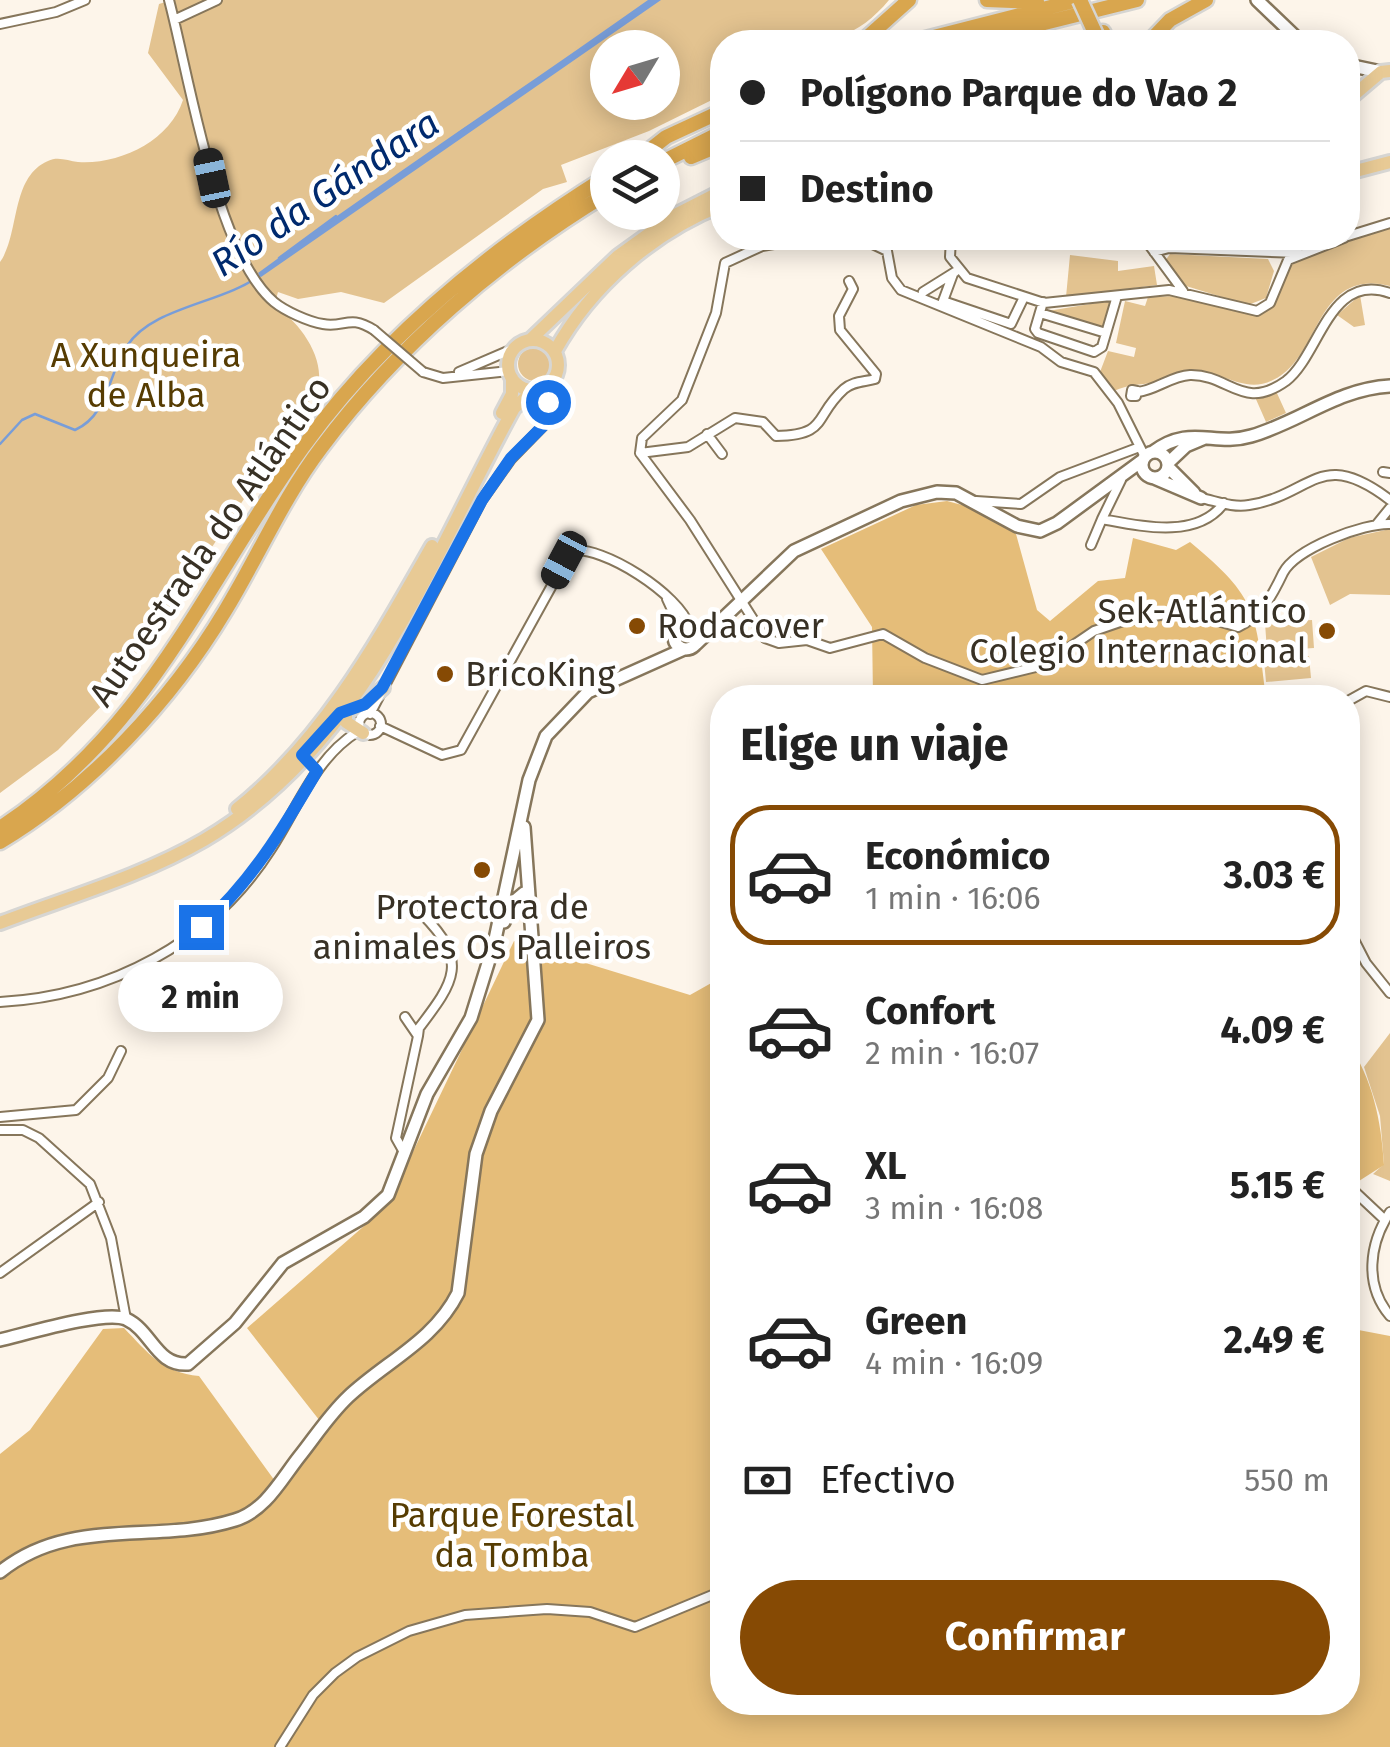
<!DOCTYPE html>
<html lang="es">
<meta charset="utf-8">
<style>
:root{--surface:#fff;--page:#f6f6f6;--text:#222;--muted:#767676;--line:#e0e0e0;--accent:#864a04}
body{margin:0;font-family:"Fira Sans",sans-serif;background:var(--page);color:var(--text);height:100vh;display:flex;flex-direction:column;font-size:38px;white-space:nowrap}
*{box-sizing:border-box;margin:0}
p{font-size:32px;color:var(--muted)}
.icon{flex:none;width:55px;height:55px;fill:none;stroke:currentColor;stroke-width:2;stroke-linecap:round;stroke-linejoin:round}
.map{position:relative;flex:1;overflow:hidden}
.drawer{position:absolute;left:710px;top:685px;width:650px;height:1030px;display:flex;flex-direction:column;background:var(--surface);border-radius:40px;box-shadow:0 5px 25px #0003}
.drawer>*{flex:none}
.hud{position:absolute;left:710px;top:30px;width:650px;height:220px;border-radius:40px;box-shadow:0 5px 25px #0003;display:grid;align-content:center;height:220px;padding:0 30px;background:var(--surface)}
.needle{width:65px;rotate:232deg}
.tools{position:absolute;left:590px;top:30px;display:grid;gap:20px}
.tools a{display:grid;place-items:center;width:90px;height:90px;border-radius:50%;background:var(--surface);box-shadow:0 5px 25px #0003;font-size:50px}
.end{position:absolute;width:45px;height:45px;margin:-22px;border:12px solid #1a73e8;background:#fff;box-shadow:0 0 0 5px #fff}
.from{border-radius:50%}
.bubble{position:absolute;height:70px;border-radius:35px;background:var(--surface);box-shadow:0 5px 25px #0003;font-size:32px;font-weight:700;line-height:70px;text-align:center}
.car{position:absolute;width:30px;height:60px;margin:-30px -15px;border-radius:12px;box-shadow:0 0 8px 2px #0007;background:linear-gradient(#222 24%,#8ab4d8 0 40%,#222 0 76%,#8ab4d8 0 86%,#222 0)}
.hud b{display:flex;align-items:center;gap:35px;height:95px;font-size:38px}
.hud b+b{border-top:2px solid var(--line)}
.hud i{width:25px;height:25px;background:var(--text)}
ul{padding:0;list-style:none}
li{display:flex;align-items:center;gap:30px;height:140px;margin:0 20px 15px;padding:0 10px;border:5px solid transparent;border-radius:40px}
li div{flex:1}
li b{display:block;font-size:38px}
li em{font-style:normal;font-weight:700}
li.on{border-color:var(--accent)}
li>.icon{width:90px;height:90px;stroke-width:1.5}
h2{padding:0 30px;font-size:45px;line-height:120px}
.pay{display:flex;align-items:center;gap:25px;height:110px;padding:0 30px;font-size:38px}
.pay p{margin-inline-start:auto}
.primary-button{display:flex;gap:20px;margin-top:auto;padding:20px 30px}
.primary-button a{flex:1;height:115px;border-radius:60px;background:var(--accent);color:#fff;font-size:40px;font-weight:700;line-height:115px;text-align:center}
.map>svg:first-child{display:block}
.green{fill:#e3c390;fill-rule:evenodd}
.forest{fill:#e5bd79}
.water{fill:#789dd8}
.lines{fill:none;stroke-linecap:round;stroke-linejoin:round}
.stream{stroke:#789dd8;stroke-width:2.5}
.street-casing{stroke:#86765b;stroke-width:12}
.secondary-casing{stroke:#86765b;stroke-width:16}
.primary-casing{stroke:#d7d6d3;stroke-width:18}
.highway-casing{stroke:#d7d6d3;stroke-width:19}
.street{stroke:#fff;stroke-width:8}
.secondary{stroke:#fff;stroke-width:11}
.primary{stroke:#e8ca95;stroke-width:12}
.highway{stroke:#d9a64e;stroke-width:14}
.street-bridge-casing{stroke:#86765b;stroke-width:12;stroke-linecap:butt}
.highway-bridge-casing{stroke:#d7d6d3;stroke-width:19;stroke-linecap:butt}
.street-bridge{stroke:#fff;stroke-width:8}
.highway-bridge{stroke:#d9a64e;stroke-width:14}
.route{stroke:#1a73e8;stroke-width:12}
.poi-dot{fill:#864a04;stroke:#fff;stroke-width:4}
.labels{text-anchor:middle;stroke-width:9;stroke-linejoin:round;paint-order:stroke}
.park-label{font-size:35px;fill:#563c02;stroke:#fff}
.street-label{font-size:35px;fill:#383125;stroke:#fff}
.poi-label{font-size:35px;fill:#383125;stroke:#fff;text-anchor:start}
.water-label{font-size:38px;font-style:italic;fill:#002a6e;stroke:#fff}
</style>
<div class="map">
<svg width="1390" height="1747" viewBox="0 0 1390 1747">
<rect width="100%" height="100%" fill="#fdf5ea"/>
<path class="green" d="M172,0H889C841,58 791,42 722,42V95L649,131L561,165L567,182L543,189L384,303L341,292L298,299L278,292L274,306C299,320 329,362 316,391L116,691L58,750L0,793V262C20,235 10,177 48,161C58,156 68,161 78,162C119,165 170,141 183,100L148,53L159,4ZM608,48H662V102H608Z
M1390,228V286C1318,268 1320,351 1280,376C1247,398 1226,371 1193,371C1174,371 1167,379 1150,383C1138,385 1127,385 1114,391L1100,372L1108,351L1134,357L1136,348L1116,343L1125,301L1145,306L1148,297L1176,296L1258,315C1283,303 1279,274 1299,257Z
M1170,254L1268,259L1274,271L1266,298L1248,305L1186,286L1165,261Z
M1070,255L1118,261V271L1154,266L1157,285L1066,297Z
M1360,295L1365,325L1354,327L1337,315Z
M1108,301L1111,304L1103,327L1098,328L1048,311Z
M518 364a17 17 0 1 1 34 0a17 17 0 1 1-34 0Z
M1276,391L1286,413L1266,422L1255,397Z
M1390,529V595L1350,594L1330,605L1311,557L1349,538Z
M1312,620L1314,648L1267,651L1265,623Z
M1309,656L1311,678L1266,682L1264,660Z
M1390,1033V1181L1373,1174L1384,1164L1380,1116L1364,1067Z"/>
<path class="forest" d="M947,501L977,509L1016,534L1037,610L1050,621L1098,581L1125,578L1133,538L1176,550L1190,542C1259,599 1255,612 1266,697H873L872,627L821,549L916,505Z
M514,941L690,995L722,977V1702H1348V1328L1390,1336V1747H0V1454L30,1430L103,1329L124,1328C148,1353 163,1373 199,1376L280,1488L327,1430L247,1328L387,1206Z
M1348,1042C1373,1081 1381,1119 1384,1165L1348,1188Z"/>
<path class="water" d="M648,0H661L261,277L258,273C386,179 518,92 648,0Z"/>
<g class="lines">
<path class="stream" d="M459,133L477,121
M279,258L336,216
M0,444L22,420L35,414L75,430C109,415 108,373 127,346C153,306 223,304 262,274"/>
<defs>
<path id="street" d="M169,0C189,75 216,253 274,302C285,311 309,322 323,324C345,328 349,314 374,330
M174,20L217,0
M0,24L56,12L85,0
M1348,236L1390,223
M860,238L887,251L892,278L901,290L1041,347L1061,362L1094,372L1118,403L1145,457
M951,238L950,257L967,278L1044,303L1169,290L1257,311L1270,303L1288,260L1344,238
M1144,238L1183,291
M1154,252L1169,248L1298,253
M953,274L943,301L1011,324L1024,297
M923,292L955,272
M1043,302L1035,329L1038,333L1094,352L1102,347L1117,296
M1040,313L1106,333
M423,372L443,378L509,371
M459,372L515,348
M1132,390L1137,391L1136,396H1131Z
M1138,392C1156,390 1171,376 1190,375C1229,374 1243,412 1286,381C1320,355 1329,271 1390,293
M707,434L722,454
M640,453L690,520L765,638L779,643L807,640L830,648L883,634L925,658L982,680L1044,665L1094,631L1123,621L1185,611L1238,627C1262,616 1273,594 1283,573C1296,548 1364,523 1390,524
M640,453L688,447L735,418L763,422L776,436C829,435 813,417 844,389C853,381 864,382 875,379L876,374L840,330L839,316L853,289L849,281
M640,453L642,438L682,400L716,313L725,263L762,246L809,238
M1383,472L1390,473
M1121,480L1102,519C1140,526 1197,540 1224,503
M1201,498C1216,501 1233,508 1249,505C1313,495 1319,446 1390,500
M976,501L1021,504L1060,477L1137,448
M1377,524L1390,508
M1091,545L1102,519
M667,599L680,627
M1348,701L1366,691L1390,697
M359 724a11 11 0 1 1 22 0a11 11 0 1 1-22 0Z
M370,714L482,500L511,459L548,421L554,380
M380,726L442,755L461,750L571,551C602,544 681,596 689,626
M1348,928L1366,963L1390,993
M0,1002C110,996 211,943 271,849C297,809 315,758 357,732
M405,1017L418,1036L396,1138L405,1154
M418,1036L419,1028C455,981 469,961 422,914
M0,1117L76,1110L108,1078L121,1051
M0,1130H23L39,1138L90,1184L111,1238L126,1319
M1353,1190L1385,1220
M1390,1212C1369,1244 1364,1285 1390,1316
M0,1273L99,1202
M280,1747L313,1695L335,1673L357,1657L409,1631L465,1615L547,1609L590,1612L635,1627L722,1591"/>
<path id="secondary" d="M1257,0L1301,42
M1348,65L1381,72
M1142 465a13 13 0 1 1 26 0a13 13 0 1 1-26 0Z
M1153,452C1190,424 1214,447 1251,436C1300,422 1337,389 1390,386
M1168,463L1186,446L1205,438
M1168,467L1194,493
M1154,478L1201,498
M674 637a12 12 0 1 1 24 0a12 12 0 1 1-24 0Z
M696,644L794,551L901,501L937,492L956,493L1017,526L1040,531L1057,523L1143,460
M504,922L511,904L524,893
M0,1340C26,1334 104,1310 126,1319C152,1331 156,1366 188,1364L235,1323L283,1263L364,1217L388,1195L427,1094L471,1018L494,944L529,780L546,736L588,692L684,649
M0,1572C70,1515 155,1545 235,1520C265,1511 281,1480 299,1457C315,1437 329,1415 348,1397C385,1362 434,1341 458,1293L476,1154L491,1111L538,1020L524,827"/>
<path id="primary" d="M1348,100L1381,72L1390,71
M1348,173L1390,162
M508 365a25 25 0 1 1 50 0a25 25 0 1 1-50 0Z
M530,340L618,256L675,215L722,191
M555,351C591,286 652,233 722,205
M502,413L512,394V378
M346,711V722L363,733
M343,712L365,704L383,688
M237,809C325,738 377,642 432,546
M0,923C68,897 140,877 204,840C364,746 429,563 514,408L534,390"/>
<path id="highway" d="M987,0L1037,2
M1103,32L1108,42
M862,42L909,0
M914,42L1078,0
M968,42L1137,0
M1149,42L1170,20L1206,0
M642,156L666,137L722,111
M691,157L722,144
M662,162L722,132
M0,828C150,729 203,586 303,447C382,337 494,247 608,176
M0,842C90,788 171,701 225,611C258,557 283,498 321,448C397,346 499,259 608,193"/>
</defs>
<use href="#street" class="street-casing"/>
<use href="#secondary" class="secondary-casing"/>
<use href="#primary" class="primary-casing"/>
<use href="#highway" class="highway-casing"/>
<use href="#street" class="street"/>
<use href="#secondary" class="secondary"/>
<use href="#primary" class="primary"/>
<use href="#highway" class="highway"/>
<defs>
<path id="street-bridge" d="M374,330L423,372"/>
<path id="highway-bridge" d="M1080,0L1096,35"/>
</defs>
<use href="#street-bridge" class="street-bridge-casing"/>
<use href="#highway-bridge" class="highway-bridge-casing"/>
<use href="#street-bridge" class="street-bridge"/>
<use href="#highway-bridge" class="highway-bridge"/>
</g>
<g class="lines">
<path class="route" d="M201,927C252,881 283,829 317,771L302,755L340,713L365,704L382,688L482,500L511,458L548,421V402"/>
</g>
<g class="poi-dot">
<circle cx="637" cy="626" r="10"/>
<circle cx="1327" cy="631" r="10"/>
<circle cx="445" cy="674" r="10"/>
<circle cx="482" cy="870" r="10"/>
</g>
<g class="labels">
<g class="park-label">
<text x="146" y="367">A Xunqueira<tspan x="146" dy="40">de Alba</tspan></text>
<text x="512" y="1527">Parque Forestal<tspan x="512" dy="40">da Tomba</tspan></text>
</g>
<g class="street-label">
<text transform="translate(210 541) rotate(-55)" y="12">Autoestrada do Atlántico</text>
</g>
<g class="poi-label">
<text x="1307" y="623" text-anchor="end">Sek-Atlántico<tspan x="1307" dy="40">Colegio Internacional</tspan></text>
<text x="657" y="638">Rodacover</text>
<text x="465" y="686">BricoKing</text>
<text x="482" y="919" text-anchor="middle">Protectora de<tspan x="482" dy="40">animales Os Palleiros</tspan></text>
</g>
<g class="water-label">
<text transform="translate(325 193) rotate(-34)" y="13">Río da Gándara</text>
</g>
</g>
</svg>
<div class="tools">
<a><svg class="needle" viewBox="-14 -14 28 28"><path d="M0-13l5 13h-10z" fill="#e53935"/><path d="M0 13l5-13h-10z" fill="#767676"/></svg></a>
<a><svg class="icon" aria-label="layers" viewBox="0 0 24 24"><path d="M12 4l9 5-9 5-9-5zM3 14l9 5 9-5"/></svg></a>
</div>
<i class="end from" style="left:548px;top:402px"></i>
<i class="end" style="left:201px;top:927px"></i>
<div class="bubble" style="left:118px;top:962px;width:165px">2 min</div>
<i class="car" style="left:212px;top:178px;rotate:348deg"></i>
<i class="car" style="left:564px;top:560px;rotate:208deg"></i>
<div class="hud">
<b><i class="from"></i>Polígono Parque do Vao 2</b>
<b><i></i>Destino</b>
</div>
<section class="drawer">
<h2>Elige un viaje</h2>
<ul>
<li class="on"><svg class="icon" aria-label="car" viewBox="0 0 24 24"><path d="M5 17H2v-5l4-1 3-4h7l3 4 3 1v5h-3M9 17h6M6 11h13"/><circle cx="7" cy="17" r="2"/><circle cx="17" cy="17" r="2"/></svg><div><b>Económico</b><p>1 min · 16:06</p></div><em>3.03 €</em></li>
<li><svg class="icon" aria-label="car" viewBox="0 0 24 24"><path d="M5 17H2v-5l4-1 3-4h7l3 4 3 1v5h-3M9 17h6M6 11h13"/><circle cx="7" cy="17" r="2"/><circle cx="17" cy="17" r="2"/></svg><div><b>Confort</b><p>2 min · 16:07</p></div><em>4.09 €</em></li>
<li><svg class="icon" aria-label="car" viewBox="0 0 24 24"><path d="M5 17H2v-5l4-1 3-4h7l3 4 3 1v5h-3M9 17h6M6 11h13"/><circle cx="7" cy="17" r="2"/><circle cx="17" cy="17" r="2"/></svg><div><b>XL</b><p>3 min · 16:08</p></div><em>5.15 €</em></li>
<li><svg class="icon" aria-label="car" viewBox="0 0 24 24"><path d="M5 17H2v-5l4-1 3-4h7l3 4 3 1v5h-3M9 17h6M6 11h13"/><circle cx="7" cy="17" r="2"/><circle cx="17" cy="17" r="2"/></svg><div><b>Green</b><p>4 min · 16:09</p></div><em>2.49 €</em></li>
</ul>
<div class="pay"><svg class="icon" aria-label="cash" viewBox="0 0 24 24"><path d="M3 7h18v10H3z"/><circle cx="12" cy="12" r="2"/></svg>Efectivo<p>550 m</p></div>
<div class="primary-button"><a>Confirmar</a></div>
</section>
</div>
